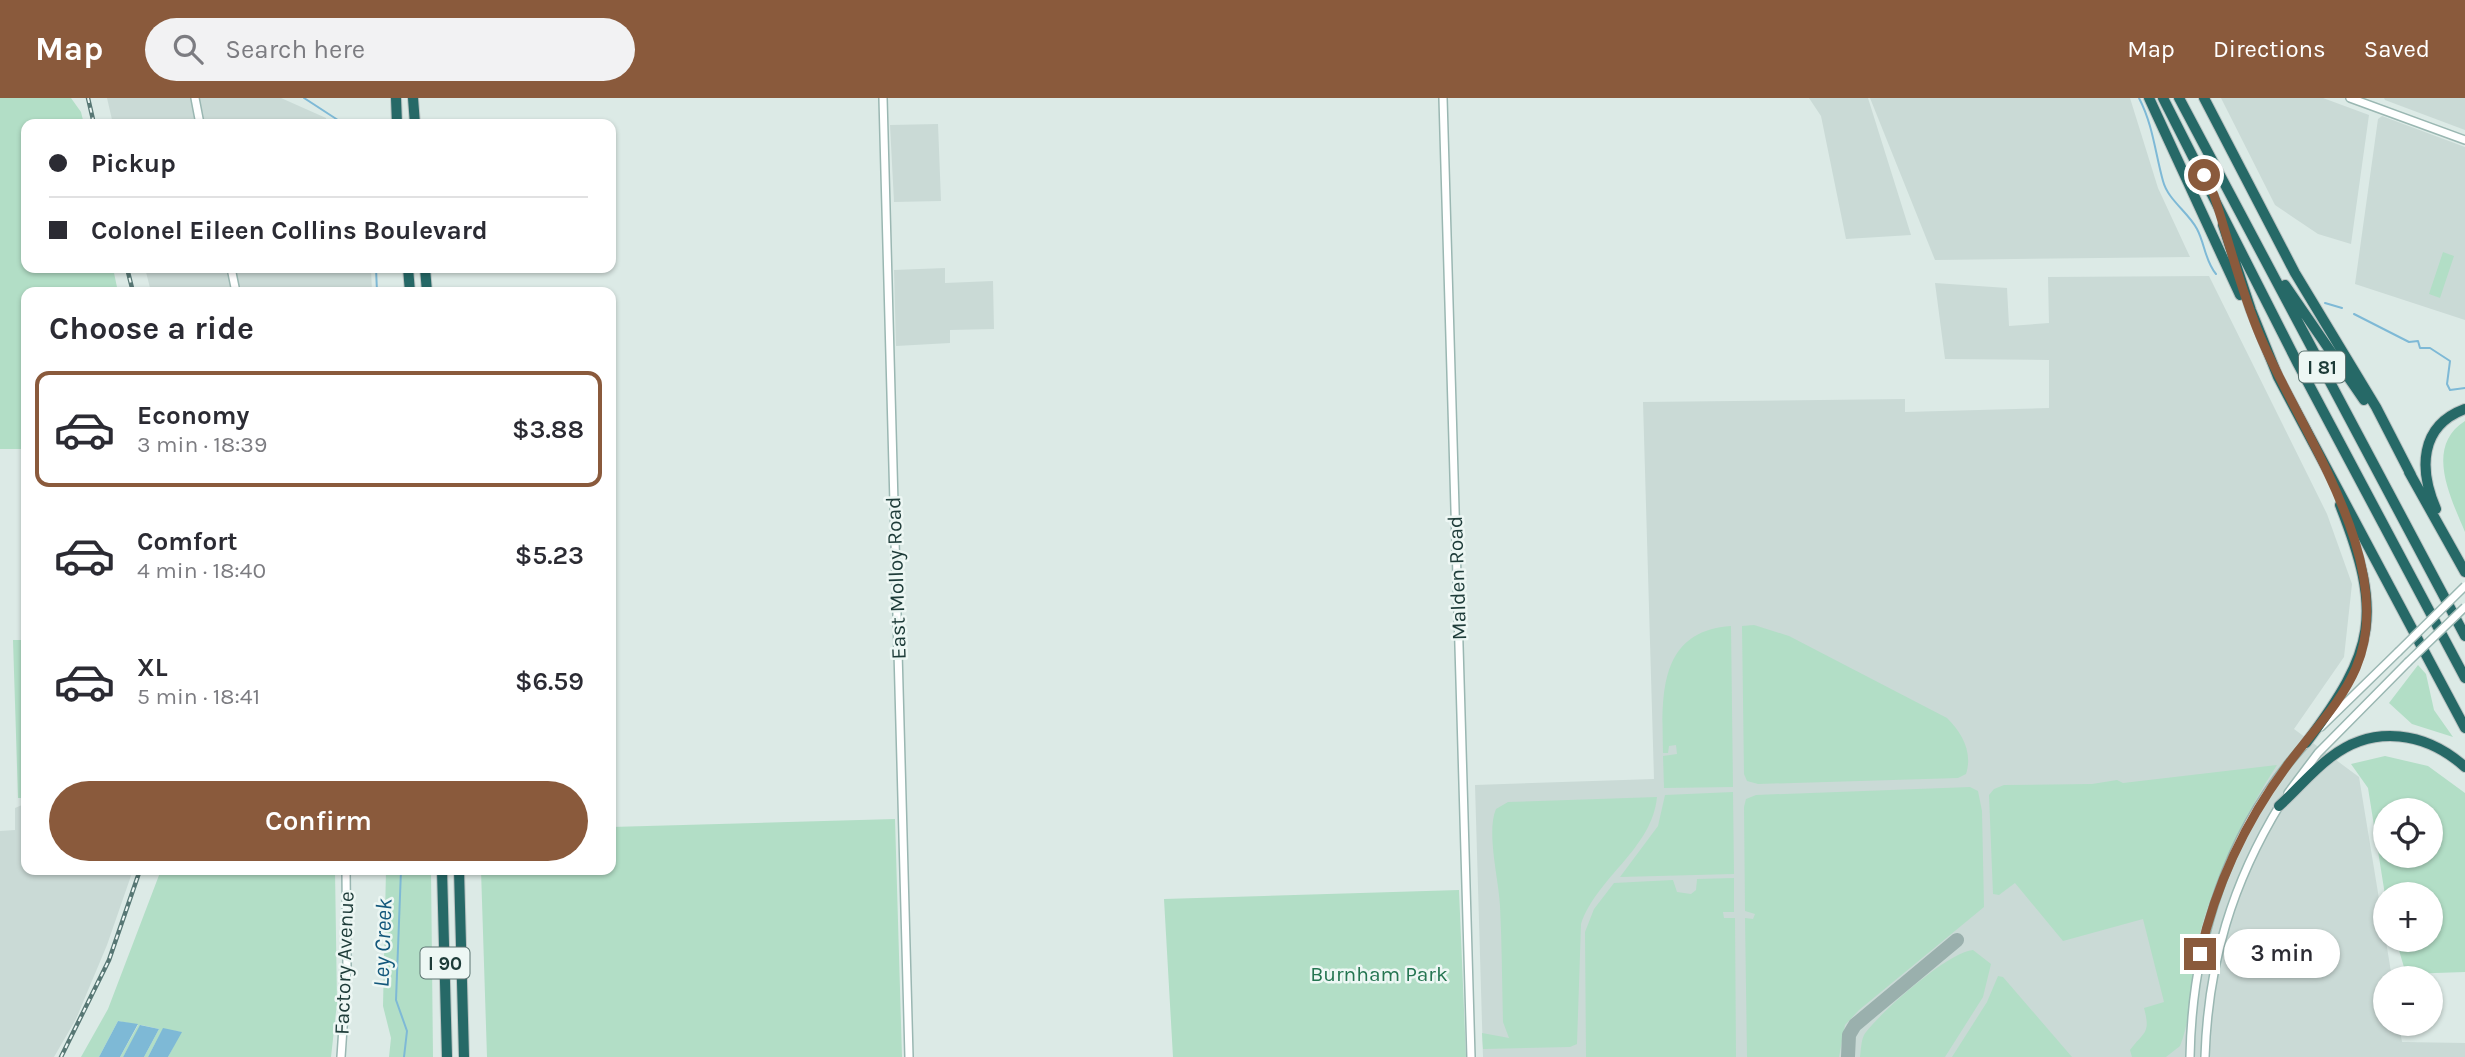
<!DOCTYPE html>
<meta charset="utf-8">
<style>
:root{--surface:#fff;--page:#f2f2f3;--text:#2b2b33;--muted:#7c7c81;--line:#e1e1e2;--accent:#8a5a3c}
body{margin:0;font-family:Karla,sans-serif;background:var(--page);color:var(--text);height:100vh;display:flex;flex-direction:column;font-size:26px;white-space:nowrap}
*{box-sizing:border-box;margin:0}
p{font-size:23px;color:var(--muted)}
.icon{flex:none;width:38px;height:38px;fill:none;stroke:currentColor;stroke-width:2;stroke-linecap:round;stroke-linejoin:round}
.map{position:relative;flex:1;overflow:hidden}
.drawer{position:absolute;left:21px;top:189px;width:595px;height:588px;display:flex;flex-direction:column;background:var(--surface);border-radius:14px;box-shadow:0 2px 5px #0004}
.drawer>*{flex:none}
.hud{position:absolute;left:21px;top:21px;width:595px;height:154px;border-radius:14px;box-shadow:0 2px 5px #0004;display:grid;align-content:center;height:154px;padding:0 28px;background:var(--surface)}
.controls{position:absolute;left:2373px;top:700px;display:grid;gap:14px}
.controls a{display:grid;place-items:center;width:70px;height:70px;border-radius:50%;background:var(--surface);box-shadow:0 2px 5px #0004;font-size:35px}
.end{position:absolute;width:32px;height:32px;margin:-16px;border:9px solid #8a5a3c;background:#fff;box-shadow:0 0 0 4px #fff}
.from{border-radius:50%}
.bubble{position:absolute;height:49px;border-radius:24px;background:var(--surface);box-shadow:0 2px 5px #0004;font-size:23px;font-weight:600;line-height:49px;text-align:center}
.hud b{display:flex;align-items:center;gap:24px;height:66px;font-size:26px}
.hud b+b{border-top:2px solid var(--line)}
.hud i{width:18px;height:18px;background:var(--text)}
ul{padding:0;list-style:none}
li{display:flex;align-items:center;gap:21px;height:116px;margin:0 14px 10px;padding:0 14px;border:4px solid transparent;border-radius:14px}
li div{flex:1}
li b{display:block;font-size:26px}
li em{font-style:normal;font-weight:600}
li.on{border-color:var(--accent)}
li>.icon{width:63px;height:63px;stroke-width:1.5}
h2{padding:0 28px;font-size:32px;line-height:84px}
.primary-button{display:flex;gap:14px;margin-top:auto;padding:14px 28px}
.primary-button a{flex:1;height:80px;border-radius:42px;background:var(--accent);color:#fff;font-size:28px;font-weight:600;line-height:80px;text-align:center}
header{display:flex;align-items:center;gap:42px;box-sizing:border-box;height:98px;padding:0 35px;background:var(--accent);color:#fff}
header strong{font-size:33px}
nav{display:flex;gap:38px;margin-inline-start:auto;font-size:24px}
.search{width:490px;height:63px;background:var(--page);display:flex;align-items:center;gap:18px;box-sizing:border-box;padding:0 24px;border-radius:38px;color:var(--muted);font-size:26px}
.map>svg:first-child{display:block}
.built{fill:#cadad6}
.green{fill:#b2dec6;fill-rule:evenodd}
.water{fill:#7eb9d6}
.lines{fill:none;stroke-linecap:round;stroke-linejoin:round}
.stream{stroke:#7eb9d6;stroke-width:2}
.taxiway{stroke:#9ab0ad;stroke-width:14}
.secondary-casing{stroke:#9ab7b2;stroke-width:10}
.highway-casing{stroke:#bbc4c3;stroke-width:12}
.secondary{stroke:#fff;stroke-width:7}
.highway{stroke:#266967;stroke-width:10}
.rail-casing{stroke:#577774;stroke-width:4.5}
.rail{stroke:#edf7f4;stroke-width:2;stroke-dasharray:5;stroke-linecap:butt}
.secondary-bridge-casing{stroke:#9ab7b2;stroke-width:10;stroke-linecap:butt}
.secondary-bridge{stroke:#fff;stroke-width:7}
.route{stroke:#8a5a3c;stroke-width:9}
.labels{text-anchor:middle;stroke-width:5;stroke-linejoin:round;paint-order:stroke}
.shield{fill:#edf7f4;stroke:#5b7370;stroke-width:2}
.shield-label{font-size:19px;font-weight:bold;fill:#1d3b38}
.street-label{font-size:21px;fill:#1d3b38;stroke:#edf7f4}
.park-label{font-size:21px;fill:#247551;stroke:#edf7f4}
.water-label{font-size:23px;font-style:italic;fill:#12577b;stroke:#edf7f4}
</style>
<header>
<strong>Map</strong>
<div class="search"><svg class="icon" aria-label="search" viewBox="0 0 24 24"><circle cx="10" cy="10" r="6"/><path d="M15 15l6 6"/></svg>Search here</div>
<nav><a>Map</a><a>Directions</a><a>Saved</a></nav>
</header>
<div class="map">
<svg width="2465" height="959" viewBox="0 0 2465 959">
<rect width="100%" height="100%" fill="#dceae6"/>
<path class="built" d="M107,0H281L326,20L327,26H113Z
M1809,0H1868L1911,137L1846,141L1821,18Z
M1870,0H2130L2158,90L2190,159L1935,162Z
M2221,0H2323L2369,17L2351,146L2318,136L2275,107Z
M2384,0H2465V32L2385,2Z
M2382,18L2465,49V222L2355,186L2378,21Z
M938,26L941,103L894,104L890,27Z
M145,170H371L372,194H151Z
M945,170V185L993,183L994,231L950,232V245L896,248L894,172Z
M2209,178L2327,416L2352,486L2344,559L2294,631L2359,679L2392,880H2385V926H2399L2402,944L2465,945V959H1483L1475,687L1654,681L1643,304L1905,301V314L2049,310V262L1945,261L1935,185L2007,190L2009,228L2049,225L2048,179Z
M24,695L26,772H133L107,847L76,921L54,959H0V733L15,732V710L22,707Z"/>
<path class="green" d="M0,0H71L81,14L84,26H26V170H113L118,194H26V351H0Z
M2443,154L2454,158L2440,200L2429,196Z
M2465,323V434C2451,400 2424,349 2465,323Z
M1754,527L1789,538L1947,620C1962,635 1973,654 1966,676L1958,680L1758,686L1747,683L1744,676L1742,528Z
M1731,528L1733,689L1664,690L1663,658L1677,656L1676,647L1669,648L1668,655H1663C1662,600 1657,533 1731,528Z
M26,542V700H18L13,542Z
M2418,567L2426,576L2434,612L2453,639L2412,626L2389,605Z
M2385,658L2428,668L2465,695V874L2406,876L2396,842H2431V796L2385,797L2368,690L2351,666ZM2385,712H2431V758H2385Z
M2277,667C2242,721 2214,780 2198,843C2190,877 2193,916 2180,948L2166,959H2132L2130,952C2144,933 2151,936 2144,910L2164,904L2143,821L2063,843L2015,785L1999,797L1993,796L1989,697L1994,691L2004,687L2092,686L2117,682L2123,685Z
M1970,689L1978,693L1982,713L1984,809L1859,912L1845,927L1839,959H1747L1745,820L1753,821L1755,816L1745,813L1744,709L1746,701L1756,697Z
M1733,694L1734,776L1620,779L1658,728L1665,697Z
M1657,699C1652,751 1597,779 1581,826L1577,946L1570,949L1483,951L1482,935L1509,940L1503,924C1502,885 1502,847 1500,808C1499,782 1486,734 1496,711L1508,704Z
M895,721L902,959H487L481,772H611V729Z
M161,772H335L337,905L331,959H168L181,934L163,931L148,959H144L159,931L141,927L123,959H120L138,927L118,923L99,959H81L108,911Z
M386,772H431L433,959H389L391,940L383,908Z
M1734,780V814H1723L1724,820H1735L1736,959H1586L1585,834L1594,811L1614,785L1673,782L1677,794L1691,796L1696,792L1697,781Z
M1459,792L1466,959H1173L1164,801Z
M1973,852L1991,866L1983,899L1945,959H1860C1861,952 1861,943 1864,937C1879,915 1948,854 1973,852Z
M1998,878L2003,879L2072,959H1952L1987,904Z"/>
<path class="water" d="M118,923L138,926L120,959H99Z
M140,927L159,931L144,959H123Z
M163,930L182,934L168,959H148Z"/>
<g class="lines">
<path class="stream" d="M304,0L344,26
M2139,0C2153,27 2155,54 2163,83C2168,102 2188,114 2197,131C2205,146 2205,163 2216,176
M376,170L377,194
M2325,205L2342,210
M2354,216L2409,244L2418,243L2420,250H2430L2450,263L2447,286L2450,292L2465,290
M401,772L396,902L407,933L404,959"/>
<path class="taxiway" d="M1848,959L1849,937L1855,927L1957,842"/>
<defs>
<path id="secondary" d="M195,0L200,26
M883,0L909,959
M1443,0L1471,959
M2350,0L2465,42
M231,170L236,194
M2321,629L2398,554
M2288,695L2318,655L2408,564
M341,959L347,871L346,772
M2190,959C2192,844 2228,728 2308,643
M2205,959C2208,865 2232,785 2281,705"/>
<path id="highway" d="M396,0L397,26
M413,0L415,26
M2149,0L2240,197
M2163,0L2298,266L2465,580
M2179,0L2465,538
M2204,0L2295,175L2376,309L2411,377
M2223,127L2251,212L2278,279L2465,630
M408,170L410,194
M425,170L427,194
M2285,187L2364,302
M2409,374L2465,474
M2436,411C2419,372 2419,328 2465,311
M2306,645C2376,552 2383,516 2340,407
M2279,708C2297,692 2312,673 2331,659C2374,626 2426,634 2465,669
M442,772L447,959
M459,772L464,959"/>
</defs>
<use href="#secondary" class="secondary-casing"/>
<use href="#highway" class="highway-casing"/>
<use href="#secondary" class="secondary"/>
<use href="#highway" class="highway"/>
<defs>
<path id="rail" d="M88,0L94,26
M127,170L133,194
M61,959L109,862L140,772"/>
</defs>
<use href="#rail" class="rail-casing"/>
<use href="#rail" class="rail"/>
<defs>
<path id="secondary-bridge" d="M2398,554L2465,488
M2408,564L2465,509"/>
</defs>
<use href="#secondary-bridge" class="secondary-bridge-casing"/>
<use href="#secondary-bridge" class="secondary-bridge"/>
</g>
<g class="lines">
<path class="route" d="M2200,856C2216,786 2246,722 2289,665C2312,634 2341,605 2356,570C2400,467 2299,331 2260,238C2241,193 2229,144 2214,97L2204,77"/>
</g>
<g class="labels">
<g class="shield">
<rect x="2299" y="253.5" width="46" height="31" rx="5"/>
<rect x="420.5" y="849.5" width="49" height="31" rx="5"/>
</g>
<g class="shield-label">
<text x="2322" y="276">I 81</text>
<text x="445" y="872">I 90</text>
</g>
<g class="street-label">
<text transform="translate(896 480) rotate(-92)" y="7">East Molloy Road</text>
<text transform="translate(1457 480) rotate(-92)" y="7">Malden Road</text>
<text transform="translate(344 865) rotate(-88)" y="7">Factory Avenue</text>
</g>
<g class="park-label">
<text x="1379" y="883">Burnham Park</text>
</g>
<g class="water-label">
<text transform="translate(382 845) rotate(-88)" y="8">Ley Creek</text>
</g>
</g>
</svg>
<div class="controls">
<a><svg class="icon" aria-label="locate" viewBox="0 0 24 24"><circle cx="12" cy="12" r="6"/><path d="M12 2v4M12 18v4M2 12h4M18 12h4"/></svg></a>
<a>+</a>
<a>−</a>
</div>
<i class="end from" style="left:2204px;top:77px"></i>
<i class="end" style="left:2200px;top:856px"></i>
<div class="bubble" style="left:2224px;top:831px;width:116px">3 min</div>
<div class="hud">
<b><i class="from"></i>Pickup</b>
<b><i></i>Colonel Eileen Collins Boulevard</b>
</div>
<section class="drawer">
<h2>Choose a ride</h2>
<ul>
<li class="on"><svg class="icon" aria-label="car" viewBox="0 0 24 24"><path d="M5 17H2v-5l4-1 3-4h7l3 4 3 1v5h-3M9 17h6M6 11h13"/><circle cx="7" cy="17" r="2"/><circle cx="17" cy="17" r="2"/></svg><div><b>Economy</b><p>3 min · 18:39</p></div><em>$3.88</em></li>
<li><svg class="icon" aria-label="car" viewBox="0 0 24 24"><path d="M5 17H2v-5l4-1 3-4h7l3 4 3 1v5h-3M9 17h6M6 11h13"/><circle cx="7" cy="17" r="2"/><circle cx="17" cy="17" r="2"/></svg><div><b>Comfort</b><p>4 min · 18:40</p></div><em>$5.23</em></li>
<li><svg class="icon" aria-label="car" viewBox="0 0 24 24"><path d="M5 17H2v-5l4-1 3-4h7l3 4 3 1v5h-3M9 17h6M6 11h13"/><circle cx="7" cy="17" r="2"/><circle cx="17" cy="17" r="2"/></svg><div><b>XL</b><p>5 min · 18:41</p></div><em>$6.59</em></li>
</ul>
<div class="primary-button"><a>Confirm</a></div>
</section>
</div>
